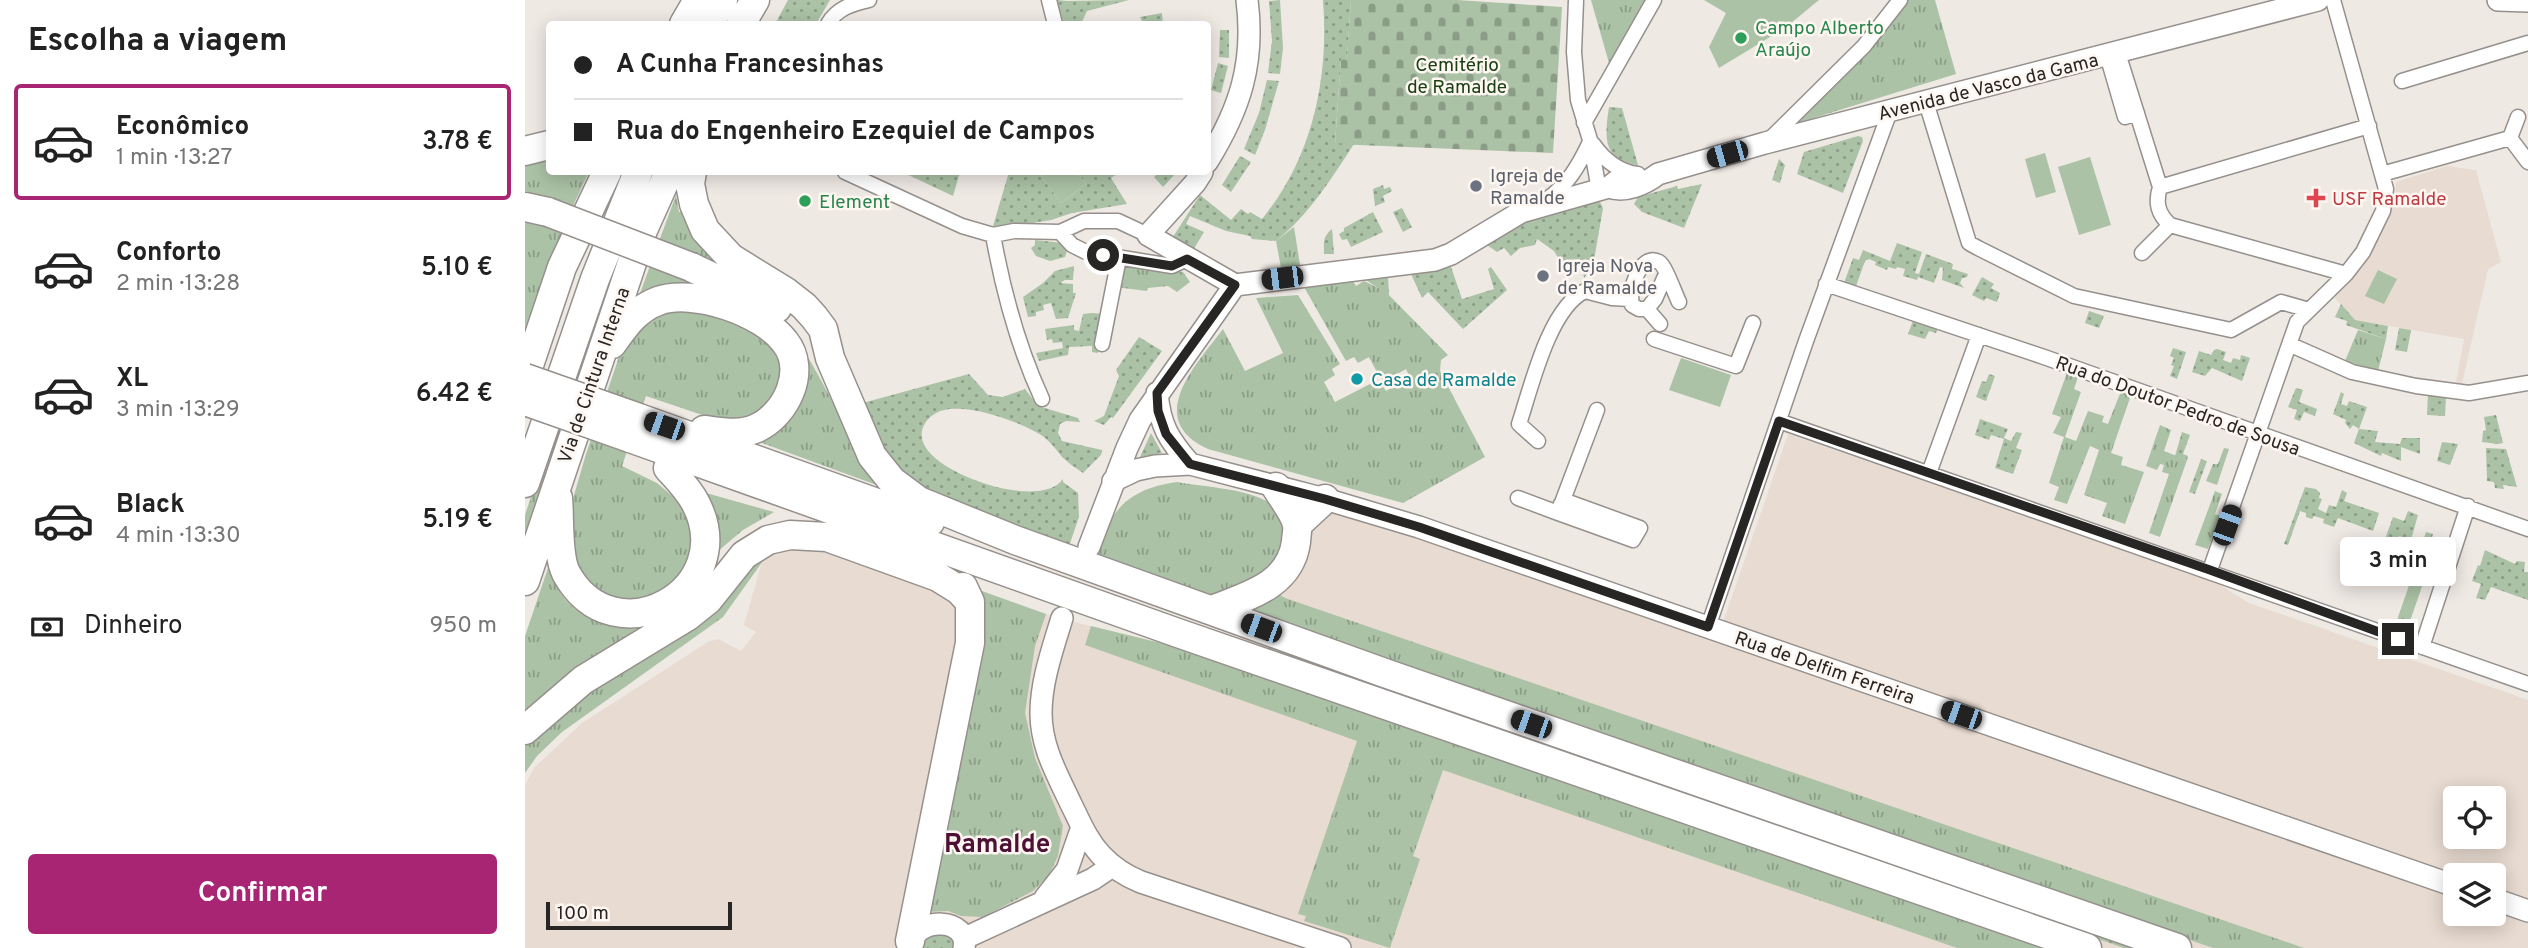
<!DOCTYPE html>
<html lang="pt">
<meta charset="utf-8">
<style>
:root{--surface:#fff;--page:#f6f6f6;--text:#222;--muted:#767676;--line:#e0e0e0;--accent:#a72573}
body{margin:0;font-family:Overpass,sans-serif;background:var(--page);color:var(--text);height:100vh;display:flex;flex-direction:column;font-size:26px;white-space:nowrap}
*{box-sizing:border-box;margin:0}
p{font-size:23px;color:var(--muted)}
.icon{flex:none;width:38px;height:38px;fill:none;stroke:currentColor;stroke-width:2;stroke-linecap:round;stroke-linejoin:round}
.map{position:relative;flex:1;overflow:hidden}
.sheet{display:flex;flex-direction:column;background:var(--surface);width:525px}
.sheet>*{flex:none}
.top-card{position:absolute;left:21px;top:21px;width:665px;height:154px;border-radius:7px;box-shadow:0 4px 18px #0003;display:grid;align-content:center;height:154px;padding:0 28px;background:var(--surface)}
.buttons{position:absolute;left:1918px;top:786px;display:grid;gap:14px}
.buttons a{display:grid;place-items:center;width:63px;height:63px;border-radius:7px;background:var(--surface);box-shadow:0 4px 18px #0003;font-size:35px}
.scale{position:absolute;left:21px;bottom:18px;width:186px;box-sizing:border-box;padding-left:7px;border:4px solid #282624;border-top:0;font-size:19px;line-height:24px;white-space:nowrap;color:#282624;-webkit-text-stroke:5px #fdf6f1;paint-order:stroke}
.end{position:absolute;width:32px;height:32px;margin:-16px;border:9px solid #282624;background:#fff;box-shadow:0 0 0 4px #fff}
.from{border-radius:50%}
.bubble{position:absolute;height:49px;border-radius:7px;background:var(--surface);box-shadow:0 4px 18px #0003;font-size:23px;font-weight:600;line-height:49px;text-align:center}
.car{position:absolute;width:21px;height:42px;margin:-21px -10px;border-radius:9px;box-shadow:0 0 5px 2px #0007;background:linear-gradient(#222 24%,#8ab4d8 0 40%,#222 0 76%,#8ab4d8 0 86%,#222 0)}
.top-card b{display:flex;align-items:center;gap:24px;height:66px;font-size:26px}
.top-card b+b{border-top:2px solid var(--line)}
.top-card i{width:18px;height:18px;background:var(--text)}
ul{padding:0;list-style:none}
li{display:flex;align-items:center;gap:21px;height:116px;margin:0 14px 10px;padding:0 14px;border:4px solid transparent;border-radius:7px}
li div{flex:1}
li b{display:block;font-size:26px}
li em{font-style:normal;font-weight:600}
li.selected{border-color:var(--accent)}
li>.icon{width:63px;height:63px;stroke-width:1.5}
h2{padding:0 28px;font-size:32px;line-height:84px}
.pay{display:flex;align-items:center;gap:18px;height:77px;padding:0 28px;font-size:26px}
.pay p{margin-inline-start:auto}
.action{display:flex;gap:14px;margin-top:auto;padding:14px 28px}
.action a{flex:1;height:80px;border-radius:7px;background:var(--accent);color:#fff;font-size:28px;font-weight:600;line-height:80px;text-align:center}
main{display:flex;flex:1;min-height:0}
.map>svg:first-child{display:block}
.built{fill:#e8dbd1;fill-rule:evenodd}
.grass{fill:url(#grass-tufts)}
.cemetery{fill:url(#cemetery-stones)}
.park{fill:#abc2a6}
.garden{fill:url(#garden-dots)}
.lines{fill:none;stroke-linecap:round;stroke-linejoin:round}
.street-casing{stroke:#96908c;stroke-width:17}
.secondary-casing{stroke:#96908c;stroke-width:24}
.highway-casing{stroke:#96908c;stroke-width:31}
.street{stroke:#fff;stroke-width:14}
.secondary{stroke:#fff;stroke-width:21}
.highway{stroke:#fff;stroke-width:28}
.highway-bridge-casing{stroke:#96908c;stroke-width:31;stroke-linecap:butt}
.highway-bridge{stroke:#fff;stroke-width:28}
.route{stroke:#282624;stroke-width:9}
.leisure-dot{fill:#2e9e5b;stroke:#fdf6f1;stroke-width:2.5}
.worship-dot{fill:#6b7280;stroke:#fdf6f1;stroke-width:2.5}
.health-dot{fill:#e0444e;stroke:#fdf6f1;stroke-width:2.5}
.culture-dot{fill:#0f9aa8;stroke:#fdf6f1;stroke-width:2.5}
.labels{text-anchor:middle;stroke-width:5;stroke-linejoin:round;paint-order:stroke}
.leisure-label{font-size:19px;fill:#27864d;stroke:#fdf6f1;text-anchor:start}
.park-label{font-size:19px;fill:#1b4013;stroke:#fdf6f1}
.street-label{font-size:19px;fill:#282624;stroke:#fdf6f1}
.worship-label{font-size:19px;fill:#5b616d;stroke:#fdf6f1;text-anchor:start}
.health-label{font-size:19px;fill:#be3a42;stroke:#fdf6f1;text-anchor:start}
.culture-label{font-size:19px;fill:#0d838f;stroke:#fdf6f1;text-anchor:start}
.district-label{font-size:26px;font-weight:bold;fill:#4e1035;stroke:#fdf6f1}
</style>
<main>
<section class="sheet">
<h2>Escolha a viagem</h2>
<ul>
<li class="selected"><svg class="icon" aria-label="car" viewBox="0 0 24 24"><path d="M5 17H2v-5l4-1 3-4h7l3 4 3 1v5h-3M9 17h6M6 11h13"/><circle cx="7" cy="17" r="2"/><circle cx="17" cy="17" r="2"/></svg><div><b>Econômico</b><p>1 min · 13:27</p></div><em>3.78 €</em></li>
<li><svg class="icon" aria-label="car" viewBox="0 0 24 24"><path d="M5 17H2v-5l4-1 3-4h7l3 4 3 1v5h-3M9 17h6M6 11h13"/><circle cx="7" cy="17" r="2"/><circle cx="17" cy="17" r="2"/></svg><div><b>Conforto</b><p>2 min · 13:28</p></div><em>5.10 €</em></li>
<li><svg class="icon" aria-label="car" viewBox="0 0 24 24"><path d="M5 17H2v-5l4-1 3-4h7l3 4 3 1v5h-3M9 17h6M6 11h13"/><circle cx="7" cy="17" r="2"/><circle cx="17" cy="17" r="2"/></svg><div><b>XL</b><p>3 min · 13:29</p></div><em>6.42 €</em></li>
<li><svg class="icon" aria-label="car" viewBox="0 0 24 24"><path d="M5 17H2v-5l4-1 3-4h7l3 4 3 1v5h-3M9 17h6M6 11h13"/><circle cx="7" cy="17" r="2"/><circle cx="17" cy="17" r="2"/></svg><div><b>Black</b><p>4 min · 13:30</p></div><em>5.19 €</em></li>
</ul>
<div class="pay"><svg class="icon" aria-label="cash" viewBox="0 0 24 24"><path d="M3 7h18v10H3z"/><circle cx="12" cy="12" r="2"/></svg>Dinheiro<p>950 m</p></div>
<div class="action"><a>Confirmar</a></div>
</section>
<div class="map">
<svg width="2003" height="948" viewBox="0 0 2003 948">
<defs>
<pattern id="grass-tufts" width="24" height="20" patternUnits="userSpaceOnUse" patternTransform="scale(1.75)"><rect width="24" height="20" fill="#abc2a6"/><path d="M3 7l-1-3M5 7V3M7 7l1-3M15 17l-1-3M17 17v-4M19 17l1-3" fill="none" stroke="#8b9d87"/></pattern>
<pattern id="cemetery-stones" width="16" height="16" patternUnits="userSpaceOnUse" patternTransform="scale(1.75)"><rect width="16" height="16" fill="#abc2a6"/><path d="M2 7V4a2 2 0 0 1 4 0v3zM10 15v-3a2 2 0 0 1 4 0v3z" fill="#8b9d87"/></pattern>
<pattern id="garden-dots" width="8" height="8" patternUnits="userSpaceOnUse" patternTransform="scale(1.75)"><rect width="8" height="8" fill="#abc2a6"/><path d="M2 2h.1M6 6h.1" fill="none" stroke="#8b9d87" stroke-width="1.8" stroke-linecap="round"/></pattern>
</defs>
<rect width="100%" height="100%" fill="#efe9e4"/>
<path class="built" d="M1922,166L1951,170L1976,262L1963,269L1937,384L1931,382L1939,339L1830,320L1809,297L1838,267L1864,215L1870,195L1871,182Z
M1263,434L1692,583L1724,603L2003,700V948H0V785L9,768L57,723L183,642L193,639L216,651L231,632L219,625L236,565L241,557L258,546L291,544L454,590L521,614L702,664L726,612L779,560L789,524L806,506L1192,640ZM1930,798H1969V836H1930ZM1930,875H1969V914H1930Z"/>
<path class="grass" d="M1066,0H1121L1084,63Z
M1379,0H1410L1431,74L1266,125Z
M24,152V172H64L47,208L0,191V158Z
M151,195L154,212L158,211L200,269L187,288L114,296Z
M0,215L39,228L0,333Z
M769,227L775,265L756,268L751,241Z
M600,262L658,272L665,282L652,292L643,286L623,288L622,291L590,287Z
M825,276L831,286L839,281L860,291L923,355L916,360L915,371L960,457L878,503L683,449C618,419 671,365 698,329L720,371L758,353L731,298L773,295L815,364L807,369L810,375L799,382L810,402L845,384L850,388L857,385L861,391L885,378L881,369L862,380L855,378L844,357L833,363L829,357L821,361L779,287Z
M164,302L248,340L259,382L234,416L201,423L121,396L97,466L132,483L158,505L167,524L165,563L137,595L91,603L54,581L43,516L61,454L98,345L114,323Z
M1833,330L1861,339L1853,371L1820,361Z
M270,336C302,385 323,439 357,487L229,440L239,435Z
M1542,373L1553,377L1549,389L1556,392L1540,437L1551,441L1563,411L1579,416L1577,422L1583,424L1596,391L1606,395L1586,453L1598,457L1596,465L1619,472L1600,524L1577,516L1582,503L1559,495L1574,450L1565,446L1542,504L1529,500L1534,487L1524,483L1539,437L1528,433L1536,417L1527,414Z
M1635,425L1646,430L1639,451L1662,460L1635,537L1624,533L1644,474L1637,472L1639,465L1635,464L1632,470L1621,466Z
M1699,448L1704,449L1692,485L1681,481L1688,464H1693Z
M15,470L21,472L0,536V515Z
M652,482C678,487 720,488 743,502C751,507 757,520 758,529C762,575 730,583 694,598L571,559C583,511 602,489 652,482Z
M174,491L249,512L218,530L192,552L194,533Z
M1690,491L1697,494L1690,514L1695,516L1683,549L1670,545Z
M245,551L198,617L37,732L12,756L0,773V746L14,731Z
M23,568C29,576 32,589 38,597C58,622 83,627 113,628L112,631L0,712V636Z
M1889,571L1901,575L1884,624L1872,620Z
M454,590L521,614L510,646L500,713L510,758L538,826L533,856L524,875L508,891L458,917L436,916L423,911L400,912Z
M750,592L760,598L1779,948H1688L721,612Z
M566,626L644,645L1524,948H1432L918,770L888,856L895,859L865,948L779,921L781,916L773,914L832,741L560,645Z"/>
<path class="cemetery" d="M826,0H932L1037,7L1028,153L810,144L816,58H822Z"/>
<path class="park" d="M1179,0H1294L1260,28L1194,68L1184,47L1201,13Z
M1520,153L1531,192L1511,198L1500,159Z
M1565,157L1586,225L1554,235L1533,167Z
M513,172H552L561,184L536,203Z
M1853,270L1872,279L1859,304L1840,296Z
M1156,358L1206,375L1195,407L1144,390Z"/>
<path class="garden" d="M263,0H305L291,24H250Z
M532,0L542,1L604,0L562,11L556,24H539Z
M755,0L758,48L755,74L743,73L747,41L744,1Z
M798,0H826L822,59H816L810,143L829,144C806,179 784,215 751,241L727,239L725,236L701,231L665,216L661,224L679,232L667,252L646,240L675,195L706,220L716,209L723,214L725,212L737,219C788,157 804,78 798,0Z
M637,13L638,24H618L615,17Z
M695,30H704V58L694,57Z
M693,63L703,66L696,93L686,90Z
M742,80L754,81L740,130L730,155L719,149L734,113Z
M1084,107L1097,108L1113,165C1076,160 1080,135 1084,107Z
M1333,136L1337,137L1338,141L1318,193L1272,174L1279,152Z
M715,156L726,162L706,192L697,185Z
M1254,159L1260,165L1255,183L1247,180Z
M377,172H435L428,196Z
M484,172H513L536,203L561,184L552,172H595L586,178L602,204L547,213L526,220L489,226H468Z
M634,172H652L638,187L629,177Z
M1177,184L1159,228L1117,212L1109,204L1113,197L1152,186L1153,189Z
M858,185L859,189L865,187L867,191L858,196L860,202L850,206L848,189Z
M1070,202H1075L1078,208L1068,266L1059,278L1055,259L1035,261L1029,251L1012,239L1010,245L995,248L986,256L979,248L972,252L962,245L995,224Z
M877,208L887,227L878,232L868,212Z
M848,212L858,232L826,247L822,239L817,240L814,234L819,231V228Z
M807,229L809,254H799C799,243 797,237 807,229Z
M510,240L538,243L537,245L542,251L540,257L525,261L511,256L506,248L510,245Z
M1372,243L1397,252L1390,273L1394,274L1401,254L1428,264L1427,269L1443,274L1442,277L1437,278L1435,283L1439,288L1417,280L1418,268L1415,267L1409,283L1393,277L1392,280L1378,276L1380,269L1372,267L1371,269L1363,267L1362,270L1350,265L1351,262L1344,259L1340,261L1331,286L1319,283L1328,258L1334,260L1338,250L1365,261Z
M549,266L548,280H540L535,283L548,284V293H551L543,318L531,319L526,303L518,305L519,310L511,312V316L503,317L498,297L518,283L530,271Z
M926,267L937,299L969,289L963,269L966,267L982,290L938,329L903,292L897,298L886,274Z
M863,276L864,295L838,278Z
M1457,277L1469,284L1466,288L1475,293L1472,302L1461,298L1459,301L1447,295Z
M1816,304L1830,320L1863,326L1861,339L1821,325L1822,321L1810,317Z
M1564,311L1579,316L1574,328L1560,323Z
M567,313L579,314L573,353L567,352V346L544,347L543,355L514,361L511,353L538,348L537,342L528,343L527,339L522,340L520,329L549,325V330L554,331L558,314Z
M1389,318L1414,326L1411,333L1404,331L1400,339L1383,334Z
M1874,328L1886,330L1882,352L1870,350Z
M614,337L637,351L588,418L586,417L579,425L569,421L579,416L594,376L591,370Z
M1648,348L1661,352L1652,379L1645,376L1649,366L1646,365L1649,358L1645,356Z
M1692,349L1701,352L1698,360L1706,363L1708,358L1715,360L1716,355L1725,358L1717,381L1687,368L1680,376L1667,372L1674,351L1686,355L1689,350Z
M444,374L463,395L478,397L500,389L513,406L553,418L555,422L541,421L535,424L533,433L537,441L577,450L576,455L558,473C551,468 543,463 537,457C532,450 526,443 519,437C497,422 431,397 408,415C399,421 394,432 398,442C409,475 516,511 538,479V482L553,493L554,517L543,549L375,479L334,404Z
M1464,374L1470,376L1461,401L1451,397L1457,381L1461,382Z
M1771,388L1778,390L1774,402L1792,409L1790,416L1779,412L1775,421L1769,419L1772,410L1763,407Z
M1816,392L1819,394L1816,404L1822,406L1824,401L1842,407L1834,429L1853,431L1850,442L1875,444L1877,438H1895V454L1876,447V461L1857,453L1856,456L1829,443L1834,429L1828,425L1825,429L1820,423L1821,420L1808,414Z
M1903,393L1921,396L1920,416L1902,415Z
M1971,415L1978,443L1973,444L1957,442L1958,431L1961,430L1959,417Z
M1455,419L1483,429L1479,438L1486,441L1491,432L1497,433L1491,448L1497,450L1488,474L1470,468L1479,439L1466,435L1464,440L1450,435Z
M1657,432L1665,435L1658,454L1663,456L1662,460L1650,456Z
M626,433L637,453L615,457Z
M1917,442L1933,444L1925,465L1912,461Z
M1961,448L1981,449L1992,487L1978,485L1979,489L1970,488L1969,482L1962,481Z
M1676,459L1682,461L1670,494L1664,492Z
M1780,487L1791,489L1795,493L1794,498L1797,499L1793,509L1801,513L1804,505L1811,507L1817,490L1822,493L1819,501L1854,513L1848,531L1813,518L1809,527L1798,523L1799,519L1789,516L1787,519L1781,517V513L1775,511L1763,545L1759,544Z
M1883,511L1893,515L1886,540L1874,536L1863,569L1851,564L1868,517L1879,521Z
M1901,532L1908,534L1904,547L1909,549L1904,567L1891,564Z
M1960,550L1990,564L1992,561L2000,562L1999,572H2003V600L1966,587L1960,600L1951,598L1956,584L1947,581L1953,565L1955,566Z
M744,646L1622,948H1599L741,651Z
M420,931L430,940L428,948H391L402,933Z"/>
<g class="lines">
<defs>
<path id="street" d="M524,0L530,24
M1051,0L1049,52L1053,100L1065,140L1074,190
M303,24C312,8 327,4 344,0
M1593,53L1635,187
M1582,55L1600,117L1612,113
M1877,81L2003,43
M1401,102L1444,243L1453,248L1549,296L1706,330L1756,302L1784,310
M1059,123L1129,0
M1985,138L1993,117
M1244,140L1339,46L1375,0
M1068,144C1080,161 1094,172 1113,174
M320,172L437,226L468,235L489,231L535,232L559,221H593L623,235
M1857,174L1985,138L2003,162
M1021,200C1043,185 1054,165 1065,142
M1645,225C1633,214 1630,203 1635,187L1844,126
M1645,225L1821,274
M535,232L547,245L561,252L647,266L662,259
M468,235C478,291 493,347 517,399
M1617,253L1645,225
M1141,274L1130,299L1122,309H1114L1107,305C1103,291 1115,252 1134,262C1140,265 1150,294 1154,302
M1301,284L1519,357L2003,529
M1122,309L1135,324
M1129,339L1211,366L1228,323
M577,344L594,258
M1766,345L1827,372L1891,386L1944,393L2003,383
M1254,421L2003,684
M1013,441L994,424C1006,388 1024,308 1060,291L1087,298L1105,299
M1404,473L1454,335
M993,498L1033,513L1036,504
M1033,513L1108,540L1115,528L1038,500L1072,410
M1685,570L1772,322L1821,274L1838,252L1858,211L1861,189L1808,0
M1183,627L1281,341L1365,111
M1897,647L1943,506"/>
<path id="secondary" d="M1973,0L2003,1
M682,162C715,109 730,63 722,0
M677,172L670,183L623,235L710,285
M1084,187C1100,193 1120,184 1133,174L1240,143L1793,0
M710,285L910,260L926,254L996,212L1084,187L1093,180
M632,393C635,426 644,440 665,464
M588,481L611,470L630,466L665,464L800,499L894,527L1930,886
M564,547L602,448L615,420L710,285
M537,618C528,648 516,681 516,713C516,747 532,774 546,804C555,822 562,840 576,855C587,867 601,876 616,882L815,948
M520,898L542,870L557,827
M1969,899L2003,911
M440,938L568,879L587,866
M384,946C391,915 445,918 439,948"/>
<path id="highway" d="M159,24L173,0
M184,24L198,0
M216,24L230,0
M0,151L24,145
M167,172L165,184L169,204L180,230L206,258L261,292L279,306L289,317L298,329L305,358L347,456L367,481L394,501L490,540L857,672L1652,948
M0,207L23,212
M166,267L252,308
M87,344C100,326 111,309 133,301C168,288 238,312 260,342C282,370 262,414 232,428C215,436 196,432 179,430
M0,377L37,267L82,172
M114,418L405,522
M105,438L650,632L1562,948
M0,483L70,279L113,172
M33,498C35,519 32,555 41,573C89,661 217,590 170,502C163,489 153,479 143,468
M772,525L800,499
M0,581L118,230L144,172
M687,610C722,596 765,586 771,542C771,537 773,530 772,525C770,513 757,498 751,487
M0,730L58,680L163,616L183,600L219,555L243,540L265,535L302,537L413,577L434,590L445,602
M385,941L445,643V602L438,587"/>
</defs>
<use href="#street" class="street-casing"/>
<use href="#secondary" class="secondary-casing"/>
<use href="#highway" class="highway-casing"/>
<use href="#street" class="street"/>
<use href="#secondary" class="secondary"/>
<use href="#highway" class="highway"/>
<defs>
<path id="highway-bridge" d="M23,212L166,267
M0,378L114,418
M0,401L105,438"/>
</defs>
<use href="#highway-bridge" class="highway-bridge-casing"/>
<use href="#highway-bridge" class="highway-bridge"/>
</g>
<g class="lines">
<path class="route" d="M578,255L647,266L662,259L710,285L632,393L633,411L641,434L665,464L800,499L894,527L1183,627L1254,421L1685,570L1873,639"/>
</g>
<g class="leisure-dot">
<circle cx="1216" cy="38" r="7"/>
<circle cx="280" cy="201" r="7"/>
</g>
<g class="worship-dot">
<circle cx="951" cy="186" r="7"/>
<circle cx="1018" cy="276" r="7"/>
</g>
<path class="health-dot" d="M1787.5 187.5h7v7h7v7h-7v7h-7v-7h-7v-7h7z"/>
<circle class="culture-dot" cx="832" cy="379" r="7"/>
<g class="labels">
<g class="leisure-label">
<text x="1230" y="34">Campo Alberto<tspan x="1230" dy="22">Araújo</tspan></text>
<text x="294" y="208">Element</text>
</g>
<g class="park-label">
<text x="932" y="71">Cemitério<tspan x="932" dy="22">de Ramalde</tspan></text>
</g>
<g class="street-label">
<text transform="translate(1463 86) rotate(-14)" y="7">Avenida de Vasco da Gama</text>
<text transform="translate(68 375) rotate(-71)" y="7">Via de Cintura Interna</text>
<text transform="translate(1653 405) rotate(20)" y="7">Rua do Doutor Pedro de Sousa</text>
<text transform="translate(1300 667) rotate(19)" y="7">Rua de Delfim Ferreira</text>
</g>
<g class="worship-label">
<text x="965" y="182">Igreja de<tspan x="965" dy="22">Ramalde</tspan></text>
<text x="1032" y="272">Igreja Nova<tspan x="1032" dy="22">de Ramalde</tspan></text>
</g>
<g class="health-label">
<text x="1807" y="205">USF Ramalde</text>
</g>
<g class="culture-label">
<text x="846" y="386">Casa de Ramalde</text>
</g>
<g class="district-label">
<text x="472" y="852">Ramalde</text>
</g>
</g>
</svg>
<div class="buttons">
<a><svg class="icon" aria-label="locate" viewBox="0 0 24 24"><circle cx="12" cy="12" r="6"/><path d="M12 2v4M12 18v4M2 12h4M18 12h4"/></svg></a>
<a><svg class="icon" aria-label="layers" viewBox="0 0 24 24"><path d="M12 4l9 5-9 5-9-5zM3 14l9 5 9-5"/></svg></a>
</div>
<div class="scale">100 m</div>
<i class="end from" style="left:578px;top:255px"></i>
<i class="end" style="left:1873px;top:639px"></i>
<div class="bubble" style="left:1815px;top:537px;width:116px">3 min</div>
<i class="car" style="left:1202px;top:154px;rotate:254deg"></i>
<i class="car" style="left:757px;top:278px;rotate:263deg"></i>
<i class="car" style="left:139px;top:426px;rotate:289deg"></i>
<i class="car" style="left:1702px;top:525px;rotate:20deg"></i>
<i class="car" style="left:736px;top:628px;rotate:290deg"></i>
<i class="car" style="left:1436px;top:715px;rotate:289deg"></i>
<i class="car" style="left:1006px;top:724px;rotate:289deg"></i>
<div class="top-card">
<b><i class="from"></i>A Cunha Francesinhas</b>
<b><i></i>Rua do Engenheiro Ezequiel de Campos</b>
</div>
</div>
</main>
